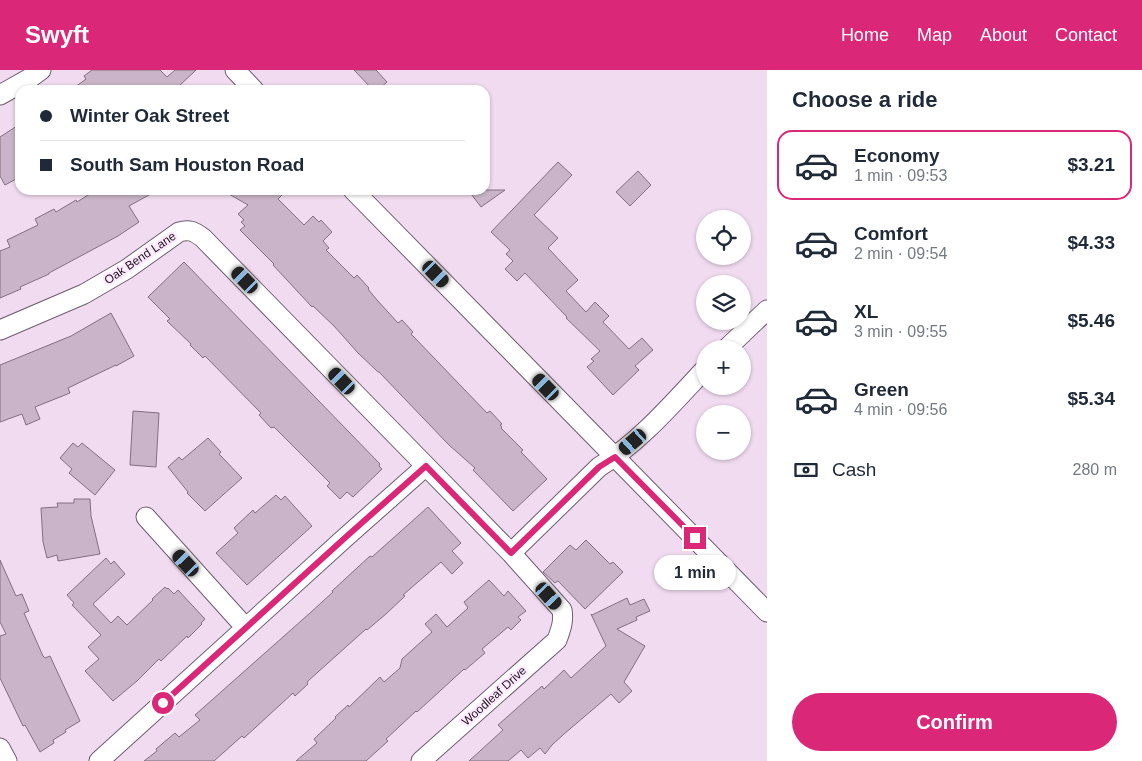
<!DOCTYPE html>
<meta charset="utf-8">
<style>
:root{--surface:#fff;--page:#f2f2f3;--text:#1f2937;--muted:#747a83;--line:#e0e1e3;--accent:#db2777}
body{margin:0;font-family:Arial,sans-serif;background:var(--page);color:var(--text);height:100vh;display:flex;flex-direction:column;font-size:19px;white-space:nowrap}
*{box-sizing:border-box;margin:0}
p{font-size:16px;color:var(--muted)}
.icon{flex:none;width:28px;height:28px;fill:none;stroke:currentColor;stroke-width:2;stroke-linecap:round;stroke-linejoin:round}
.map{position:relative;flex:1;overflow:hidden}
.panel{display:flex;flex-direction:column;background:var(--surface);width:375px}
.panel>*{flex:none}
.guide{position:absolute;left:15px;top:15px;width:475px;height:110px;border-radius:15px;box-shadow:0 1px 4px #0004;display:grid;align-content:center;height:110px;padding:0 25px;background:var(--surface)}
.controls{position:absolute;left:696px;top:140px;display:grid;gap:10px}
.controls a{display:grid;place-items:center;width:55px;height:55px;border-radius:50%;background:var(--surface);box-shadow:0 1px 4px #0004;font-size:25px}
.end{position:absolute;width:22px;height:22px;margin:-11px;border:6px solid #db2777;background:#fff;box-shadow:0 0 0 2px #fff}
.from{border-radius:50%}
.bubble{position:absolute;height:35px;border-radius:18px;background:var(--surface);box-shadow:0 1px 4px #0004;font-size:16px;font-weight:700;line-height:35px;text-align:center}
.car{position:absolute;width:15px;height:30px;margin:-15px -8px;border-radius:6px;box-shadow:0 0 4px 1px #0007;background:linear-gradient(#222 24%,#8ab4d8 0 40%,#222 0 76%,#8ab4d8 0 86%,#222 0)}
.guide b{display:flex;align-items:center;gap:18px;height:48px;font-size:19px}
.guide b+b{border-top:1px solid var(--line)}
.guide i{width:12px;height:12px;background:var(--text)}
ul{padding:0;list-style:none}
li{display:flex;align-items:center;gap:15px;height:70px;margin:0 10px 8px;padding:0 15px;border:2px solid transparent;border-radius:15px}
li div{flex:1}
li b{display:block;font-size:19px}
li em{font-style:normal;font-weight:700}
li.selected{border-color:var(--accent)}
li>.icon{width:45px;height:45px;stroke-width:1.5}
h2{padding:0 25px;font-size:22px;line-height:60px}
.pay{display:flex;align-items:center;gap:12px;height:55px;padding:0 25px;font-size:19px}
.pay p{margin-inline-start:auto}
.cta{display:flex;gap:10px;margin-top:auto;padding:10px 25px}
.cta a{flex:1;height:58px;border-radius:30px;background:var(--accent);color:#fff;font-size:20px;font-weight:700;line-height:58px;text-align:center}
header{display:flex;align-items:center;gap:30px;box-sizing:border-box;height:70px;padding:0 25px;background:var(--accent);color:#fff}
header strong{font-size:24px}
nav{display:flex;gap:28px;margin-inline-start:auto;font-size:18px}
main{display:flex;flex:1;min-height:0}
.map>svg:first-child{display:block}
.building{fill:#cab4c9;stroke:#826f82}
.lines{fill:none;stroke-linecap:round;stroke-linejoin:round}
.minor-casing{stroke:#6f5d6f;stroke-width:21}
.minor{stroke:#fff;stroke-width:19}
.route{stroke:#db2777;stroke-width:6}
.labels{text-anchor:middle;stroke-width:4.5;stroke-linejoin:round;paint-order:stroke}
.street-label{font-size:12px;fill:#1b141b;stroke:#fee8fe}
</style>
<header>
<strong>Swyft</strong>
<nav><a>Home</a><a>Map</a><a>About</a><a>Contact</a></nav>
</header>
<main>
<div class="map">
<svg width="767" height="691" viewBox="0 0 767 691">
<rect width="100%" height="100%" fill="#f1dbf0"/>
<path class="building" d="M92,0H160L167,7L175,0H196L177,18L179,20H71L86,9L84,6Z
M354,0H376L387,12L378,20H373Z
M20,54V107L5,115L0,106V67Z
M558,92L572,105L534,145L558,168L548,178L578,210L566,221L586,242L595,232L609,246L603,252L629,279L642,268L653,280L635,296L639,300L613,325L587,297L594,291L591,289L600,281L566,248L567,247L525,203L517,211L505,199L513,191L506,184L510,180L491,162Z
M638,101L651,115L630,136L616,122Z
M96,120H158L129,136L139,152L118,166L49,203V204L20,217L21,219L0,228V181L10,177L7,170L38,155L35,149L54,139L56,142L76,130L77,132Z
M222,120H287L278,129L304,155L313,146L319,152L321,150L332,162L323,171L329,178L326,180L354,208L357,205L369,218L368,219L377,230L398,253L402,250L413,262L411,264L413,266L461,316L487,343L490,341L502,354L500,355L502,357L501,358L523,380L521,382L547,409L513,441L473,400L475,398L449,375L379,302H378L358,283L334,256L313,236L312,237L273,195L274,194L240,160L245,156L241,152L244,150L238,144L248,135Z
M468,120H505L481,137Z
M184,192L380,394L379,396L382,399L353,427L347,422L340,429L327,416L330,413L274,357L271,358L259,345L261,343L205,286L203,288L190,275L191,274L167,251L170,249L148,227Z
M111,243L134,286L116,296V295L68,318L70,323L35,337L40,349L26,355L22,344L0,352V295L71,266Z
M133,341L159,343L156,397L130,395Z
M208,368L221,382L219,384L242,408L205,441L187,423L188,422L168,397L179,387L182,390Z
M73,373L78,377L82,373L115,400L95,425L69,403L72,399L60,388Z
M276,425L281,430L285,426L312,456L247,515L216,483L238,463L234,458L253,440L255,443Z
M74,429H90L91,446L100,484L58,491L57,485L47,488L43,472L41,438L58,437L57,433H74Z
M428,437L461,473L452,481L463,493L452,504L441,492L403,525L405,526L386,544L367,560L366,559L308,611L307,613L308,614L295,626L293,623L244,668L242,666L214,691H144L157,681L156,679L175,663L179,667L200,650L195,645L310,543L333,522L332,521L370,486L372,487Z
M586,470L610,494L613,492L623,502L585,539L558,511L555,513L543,502L570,475L576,480Z
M106,488L111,494L114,491L125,504L93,534L111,553L118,546L127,555L153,530L152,529L165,517L167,519L168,518L174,524L178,520L205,549L201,553L202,554L188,568L187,566L161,591L159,589L137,611L113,631L85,601L99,589L88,577L101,565L72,535L74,533L67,525Z
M0,490L16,526L22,524L29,541L24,543L43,586L45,588L50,586L80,651L65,660L66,662L53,670L54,673L40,682L25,655L23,656L0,608V566L6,564L0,552Z
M489,510L504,526L508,521L526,541L518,547L521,550L511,560L508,557L482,579L485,583L465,600L464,599L417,642L416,641L386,669L388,671L366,691H296L317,673L314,669L336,648L335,647L348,635L349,637L380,607L384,612L400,598L402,589L432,562L425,554L436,544L447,557L468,538L464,532Z
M627,528L630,535L644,529L650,541L636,547L637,550L617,559L645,576L624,612L632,621L619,633L611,624L564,664L552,675L545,684L540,678L528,688L521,680L508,691H469L503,660L498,655L542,616L544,619L564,600L571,608L606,576L591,544L592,545Z"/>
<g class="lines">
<defs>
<path id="minor" d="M235,0L254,20
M0,25L30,8L41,0
M353,120L767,542
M0,260L84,224L127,199L179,162C189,159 194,161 203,168L426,396L511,483L562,540C564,551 561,559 557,570L421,691
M726,279L767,240
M146,447L246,558
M511,483L599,397C639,373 673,333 705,299
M0,678L7,691
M99,691L347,466L426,396"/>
</defs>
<use href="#minor" class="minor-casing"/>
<use href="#minor" class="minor"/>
</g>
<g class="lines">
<path class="route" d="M163,633L347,466L426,396L511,483L599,397L615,387L695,468"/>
</g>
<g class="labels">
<g class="street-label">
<text transform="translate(140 188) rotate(-34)" y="4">Oak Bend Lane</text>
<text transform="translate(494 626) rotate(-42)" y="4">Woodleaf Drive</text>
</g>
</g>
</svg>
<div class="controls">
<a><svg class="icon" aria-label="locate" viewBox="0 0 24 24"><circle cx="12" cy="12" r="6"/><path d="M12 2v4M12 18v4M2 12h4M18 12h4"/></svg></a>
<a><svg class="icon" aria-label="layers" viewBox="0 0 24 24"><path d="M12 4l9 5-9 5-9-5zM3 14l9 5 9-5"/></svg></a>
<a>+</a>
<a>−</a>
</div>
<i class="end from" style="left:163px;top:633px"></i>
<i class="end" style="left:695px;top:468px"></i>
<div class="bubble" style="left:654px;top:485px;width:82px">1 min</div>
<i class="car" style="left:436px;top:204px;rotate:136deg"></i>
<i class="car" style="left:245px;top:210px;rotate:316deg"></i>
<i class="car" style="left:342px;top:311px;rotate:316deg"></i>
<i class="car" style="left:546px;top:317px;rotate:316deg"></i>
<i class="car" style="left:633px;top:372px;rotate:229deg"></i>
<i class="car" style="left:186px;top:493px;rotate:317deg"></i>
<i class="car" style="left:549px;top:526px;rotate:138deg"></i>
<div class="guide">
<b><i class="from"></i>Winter Oak Street</b>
<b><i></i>South Sam Houston Road</b>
</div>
</div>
<section class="panel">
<h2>Choose a ride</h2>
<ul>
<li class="selected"><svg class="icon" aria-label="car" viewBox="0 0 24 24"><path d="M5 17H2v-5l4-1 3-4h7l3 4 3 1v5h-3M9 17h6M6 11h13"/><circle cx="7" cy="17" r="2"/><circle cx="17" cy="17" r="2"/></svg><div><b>Economy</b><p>1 min · 09:53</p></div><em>$3.21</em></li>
<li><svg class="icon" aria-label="car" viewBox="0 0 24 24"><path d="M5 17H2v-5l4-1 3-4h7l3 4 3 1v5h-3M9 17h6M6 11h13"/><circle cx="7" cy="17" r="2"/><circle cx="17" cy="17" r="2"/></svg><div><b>Comfort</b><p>2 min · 09:54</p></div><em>$4.33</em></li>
<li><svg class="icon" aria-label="car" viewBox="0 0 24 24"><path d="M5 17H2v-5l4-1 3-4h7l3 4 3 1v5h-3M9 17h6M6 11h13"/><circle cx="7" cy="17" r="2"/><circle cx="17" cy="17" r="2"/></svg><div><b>XL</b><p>3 min · 09:55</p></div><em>$5.46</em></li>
<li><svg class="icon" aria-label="car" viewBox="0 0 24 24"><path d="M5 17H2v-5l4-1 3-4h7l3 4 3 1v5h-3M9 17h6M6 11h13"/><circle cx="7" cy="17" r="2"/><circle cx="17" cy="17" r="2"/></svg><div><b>Green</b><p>4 min · 09:56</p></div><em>$5.34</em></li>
</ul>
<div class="pay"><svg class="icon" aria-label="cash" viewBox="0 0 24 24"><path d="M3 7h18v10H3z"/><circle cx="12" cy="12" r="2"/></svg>Cash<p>280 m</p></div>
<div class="cta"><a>Confirm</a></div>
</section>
</main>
